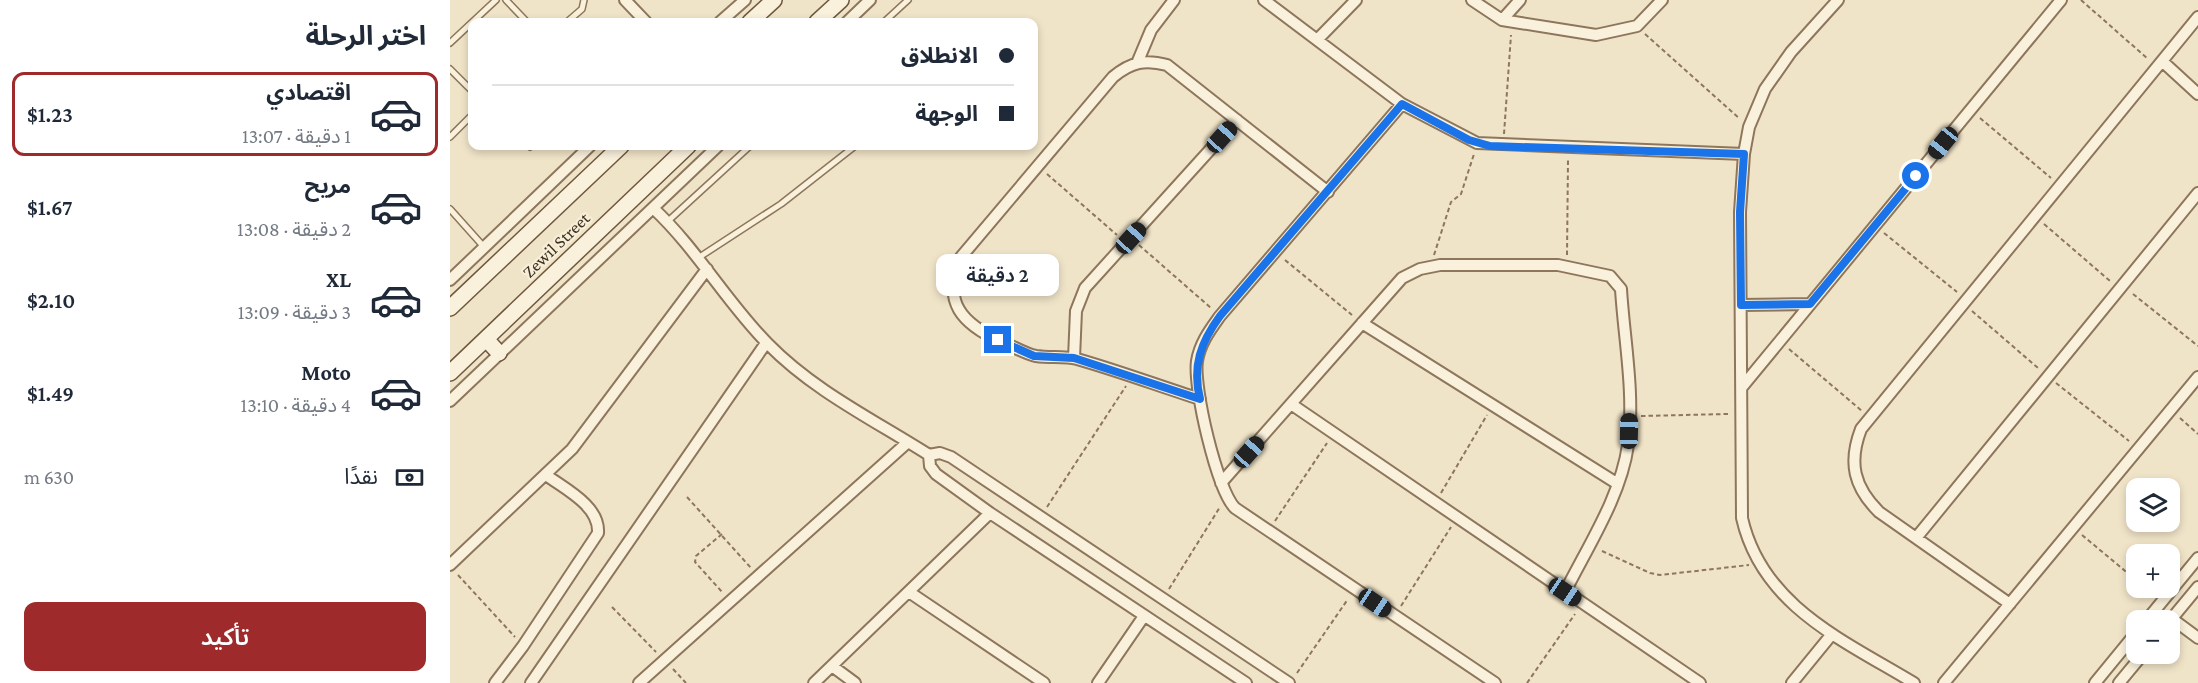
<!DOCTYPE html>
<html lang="ar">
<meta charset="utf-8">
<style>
:root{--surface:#fff;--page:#f2f2f3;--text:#1f2937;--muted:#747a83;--line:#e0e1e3;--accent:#9e2a2b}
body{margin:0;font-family:"Crimson Pro","Noto Sans Arabic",serif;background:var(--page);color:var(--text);direction:rtl;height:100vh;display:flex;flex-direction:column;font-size:22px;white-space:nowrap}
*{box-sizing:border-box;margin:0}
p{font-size:20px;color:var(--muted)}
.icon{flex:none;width:33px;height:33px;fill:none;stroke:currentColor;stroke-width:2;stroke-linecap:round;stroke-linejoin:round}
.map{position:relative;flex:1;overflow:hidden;direction:ltr}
.drawer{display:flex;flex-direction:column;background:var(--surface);width:450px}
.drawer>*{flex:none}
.hud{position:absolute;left:18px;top:18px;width:570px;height:132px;border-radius:12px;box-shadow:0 3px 9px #0003;direction:rtl;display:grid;align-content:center;height:132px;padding:0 24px;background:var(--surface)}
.controls{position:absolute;left:1676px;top:478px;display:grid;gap:12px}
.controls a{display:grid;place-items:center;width:54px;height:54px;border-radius:12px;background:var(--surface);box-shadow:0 3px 9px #0003;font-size:30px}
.end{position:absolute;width:27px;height:27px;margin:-14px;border:8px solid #1a73e8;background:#fff;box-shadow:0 0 0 3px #fff}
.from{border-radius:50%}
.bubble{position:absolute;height:42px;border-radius:12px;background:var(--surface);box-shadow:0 3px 9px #0003;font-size:20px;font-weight:600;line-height:42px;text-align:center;direction:rtl}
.car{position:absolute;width:18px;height:36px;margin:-18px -9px;border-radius:8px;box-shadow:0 0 4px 2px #0007;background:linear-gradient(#222 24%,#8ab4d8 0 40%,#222 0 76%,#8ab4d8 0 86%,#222 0)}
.hud b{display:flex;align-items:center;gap:21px;height:57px;font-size:22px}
.hud b+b{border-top:2px solid var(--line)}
.hud i{width:15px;height:15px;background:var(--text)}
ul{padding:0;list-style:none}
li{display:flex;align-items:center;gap:18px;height:84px;margin:0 12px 9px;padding:0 12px;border:3px solid transparent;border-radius:12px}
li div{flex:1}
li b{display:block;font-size:22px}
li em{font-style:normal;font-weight:600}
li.current{border-color:var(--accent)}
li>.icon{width:54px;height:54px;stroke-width:1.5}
h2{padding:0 24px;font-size:27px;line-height:72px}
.pay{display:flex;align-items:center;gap:15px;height:66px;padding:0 24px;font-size:22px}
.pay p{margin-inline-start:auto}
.primary-button{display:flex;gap:12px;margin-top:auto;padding:12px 24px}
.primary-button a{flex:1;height:69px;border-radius:12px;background:var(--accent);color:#fff;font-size:24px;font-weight:600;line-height:69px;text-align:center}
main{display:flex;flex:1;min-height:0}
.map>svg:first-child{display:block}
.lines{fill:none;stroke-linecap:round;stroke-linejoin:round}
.lane-casing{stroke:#8d765c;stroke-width:8}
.street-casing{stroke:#8d765c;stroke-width:14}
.secondary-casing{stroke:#6f573f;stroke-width:18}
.path{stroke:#8d765c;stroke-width:2;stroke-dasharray:4.5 3;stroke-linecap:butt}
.lane{stroke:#faf1dc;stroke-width:5}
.street{stroke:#faf1dc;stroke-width:10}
.secondary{stroke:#faf1dc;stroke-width:15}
.route{stroke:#1a73e8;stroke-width:8}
.labels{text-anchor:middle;stroke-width:4.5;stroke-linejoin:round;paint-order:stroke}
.street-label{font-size:18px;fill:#3d2e20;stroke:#f7eed8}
</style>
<main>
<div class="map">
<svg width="1748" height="683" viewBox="0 0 1748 683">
<rect width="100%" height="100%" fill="#f0e4c8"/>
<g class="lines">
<defs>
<path id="lane" d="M56,0L77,22
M117,22L132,9L134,0
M434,22L458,0
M0,43L46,0
M0,69L22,91
M0,137L22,115
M79,146L80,147
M0,209L34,247
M217,222L300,146
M248,258L331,204L405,146"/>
<path id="street" d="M175,0L196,22
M814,0L952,104L1027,143L1294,154
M1022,0L1052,20L1146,35L1187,26L1212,0
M1388,0L1341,52L1315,89L1299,127L1294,154L1290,212L1292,518C1312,606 1393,640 1464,683
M1052,20L1070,0
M270,22L295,0
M397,22L420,0
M867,40L906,0
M688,61L701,30L724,0
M1712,61L1748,94
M952,104L770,316C760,330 750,343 747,361C743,387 767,490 785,508L1045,683
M203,208C247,249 277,303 318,344C364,391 424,420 479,455L490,453L501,457L839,683
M0,280L140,146
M1291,305L1360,304
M912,323L1168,484
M624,358L626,311L635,288L787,120
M1292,387L1611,0
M750,399C709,386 669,371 627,359C614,356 600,358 586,356C575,354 563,346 552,342C512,324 491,302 511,257L663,77C681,62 695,59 717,65L878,192
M0,401L268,146
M841,404L1250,683
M479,455L480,466L486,474L540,513L796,683
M771,483L952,278L970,269L990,265H1108L1160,276L1171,289C1174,339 1185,394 1178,445C1171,496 1138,546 1115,592
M1466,538L1748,193
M0,565L122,449L257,269
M459,592L594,683
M1560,604L1429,512C1404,487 1398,463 1411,429L1748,17
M1721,618L1748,638
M1696,621L1748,558
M1719,622L1748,587
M382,666L405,683
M45,683L73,646L148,533C150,506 115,489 96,475
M81,683L316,343
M189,683L458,442
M364,683L540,513
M648,683L694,616
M1342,683L1382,634
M1494,683L1748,377
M1645,683L1686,633
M1669,683L1693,654"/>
<path id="secondary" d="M300,22L324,0
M367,22L391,0
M0,308L171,146
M36,339L49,353
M0,373L238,146"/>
</defs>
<use href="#lane" class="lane-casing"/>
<use href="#street" class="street-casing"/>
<use href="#secondary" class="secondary-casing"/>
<path class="path" d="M1631,0L1698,59
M1195,34L1290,119
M1530,118L1601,178
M1054,134L1061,35
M597,174L667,235
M1594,224L1660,281
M1434,233L1507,292
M689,245L761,308
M984,255L1001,202L1011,194L1024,154
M1117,255L1118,159
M835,260L902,315
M1683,294L1748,346
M1522,311L1588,368
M1339,349L1412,411
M1606,383L1679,441
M1191,416L1278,414
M1730,418L1748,434
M991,493L1037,415
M237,497L301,568
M597,507L676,386
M825,521L877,443
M272,534L246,556L245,562L273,593
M1632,535L1686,580
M1152,551L1200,573L1210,575L1299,565
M8,575L65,637
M1696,588L1703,594
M719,589L770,507
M951,606L1001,527
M162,607L206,652
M223,669L236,683
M847,673L898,599
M1077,683L1125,614"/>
<use href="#lane" class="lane"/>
<use href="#street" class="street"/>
<use href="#secondary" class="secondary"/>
</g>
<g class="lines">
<path class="route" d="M548,340L584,356L624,358L750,399C742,366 751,342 770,316L952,104L1019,140L1040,146L1294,154L1290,212L1291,305L1360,304L1466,176"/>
</g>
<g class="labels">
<g class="street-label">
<text transform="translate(106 245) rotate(-44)" y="6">Zewil Street</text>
</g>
</g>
</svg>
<div class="controls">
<a><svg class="icon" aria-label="layers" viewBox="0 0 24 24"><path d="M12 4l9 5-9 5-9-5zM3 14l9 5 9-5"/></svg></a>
<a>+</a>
<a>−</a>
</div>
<i class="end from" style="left:1466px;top:176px"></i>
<i class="end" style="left:548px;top:340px"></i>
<div class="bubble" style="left:486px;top:254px;width:123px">2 دقيقة</div>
<i class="car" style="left:772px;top:137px;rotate:42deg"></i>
<i class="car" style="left:1493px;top:143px;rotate:219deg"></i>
<i class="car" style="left:681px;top:238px;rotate:42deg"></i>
<i class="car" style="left:1179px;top:431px;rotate:1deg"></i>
<i class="car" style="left:799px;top:452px;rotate:42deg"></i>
<i class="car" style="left:1115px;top:592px;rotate:124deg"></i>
<i class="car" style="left:925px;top:603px;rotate:124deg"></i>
<div class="hud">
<b><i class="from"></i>الانطلاق</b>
<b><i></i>الوجهة</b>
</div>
</div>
<section class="drawer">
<h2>اختر الرحلة</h2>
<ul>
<li class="current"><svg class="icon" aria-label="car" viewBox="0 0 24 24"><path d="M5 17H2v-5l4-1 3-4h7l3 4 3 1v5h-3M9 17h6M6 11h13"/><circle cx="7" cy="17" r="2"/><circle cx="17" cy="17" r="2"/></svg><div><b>اقتصادي</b><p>1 دقيقة · 13:07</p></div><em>$1.23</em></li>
<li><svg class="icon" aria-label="car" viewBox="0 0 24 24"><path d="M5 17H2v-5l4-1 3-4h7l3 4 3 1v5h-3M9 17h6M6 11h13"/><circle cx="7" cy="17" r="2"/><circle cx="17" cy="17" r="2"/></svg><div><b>مريح</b><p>2 دقيقة · 13:08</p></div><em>$1.67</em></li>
<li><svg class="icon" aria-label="car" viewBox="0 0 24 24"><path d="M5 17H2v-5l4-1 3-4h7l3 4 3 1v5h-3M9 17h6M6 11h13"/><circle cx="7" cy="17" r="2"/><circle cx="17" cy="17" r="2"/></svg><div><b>XL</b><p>3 دقيقة · 13:09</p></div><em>$2.10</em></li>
<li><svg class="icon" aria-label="car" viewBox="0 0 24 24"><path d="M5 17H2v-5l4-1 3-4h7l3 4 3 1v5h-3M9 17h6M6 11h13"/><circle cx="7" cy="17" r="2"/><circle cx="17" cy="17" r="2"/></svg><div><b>Moto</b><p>4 دقيقة · 13:10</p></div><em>$1.49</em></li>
</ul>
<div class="pay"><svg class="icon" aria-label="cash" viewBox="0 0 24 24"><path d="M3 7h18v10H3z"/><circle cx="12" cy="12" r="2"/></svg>نقدًا<p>630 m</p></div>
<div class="primary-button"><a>تأكيد</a></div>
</section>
</main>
